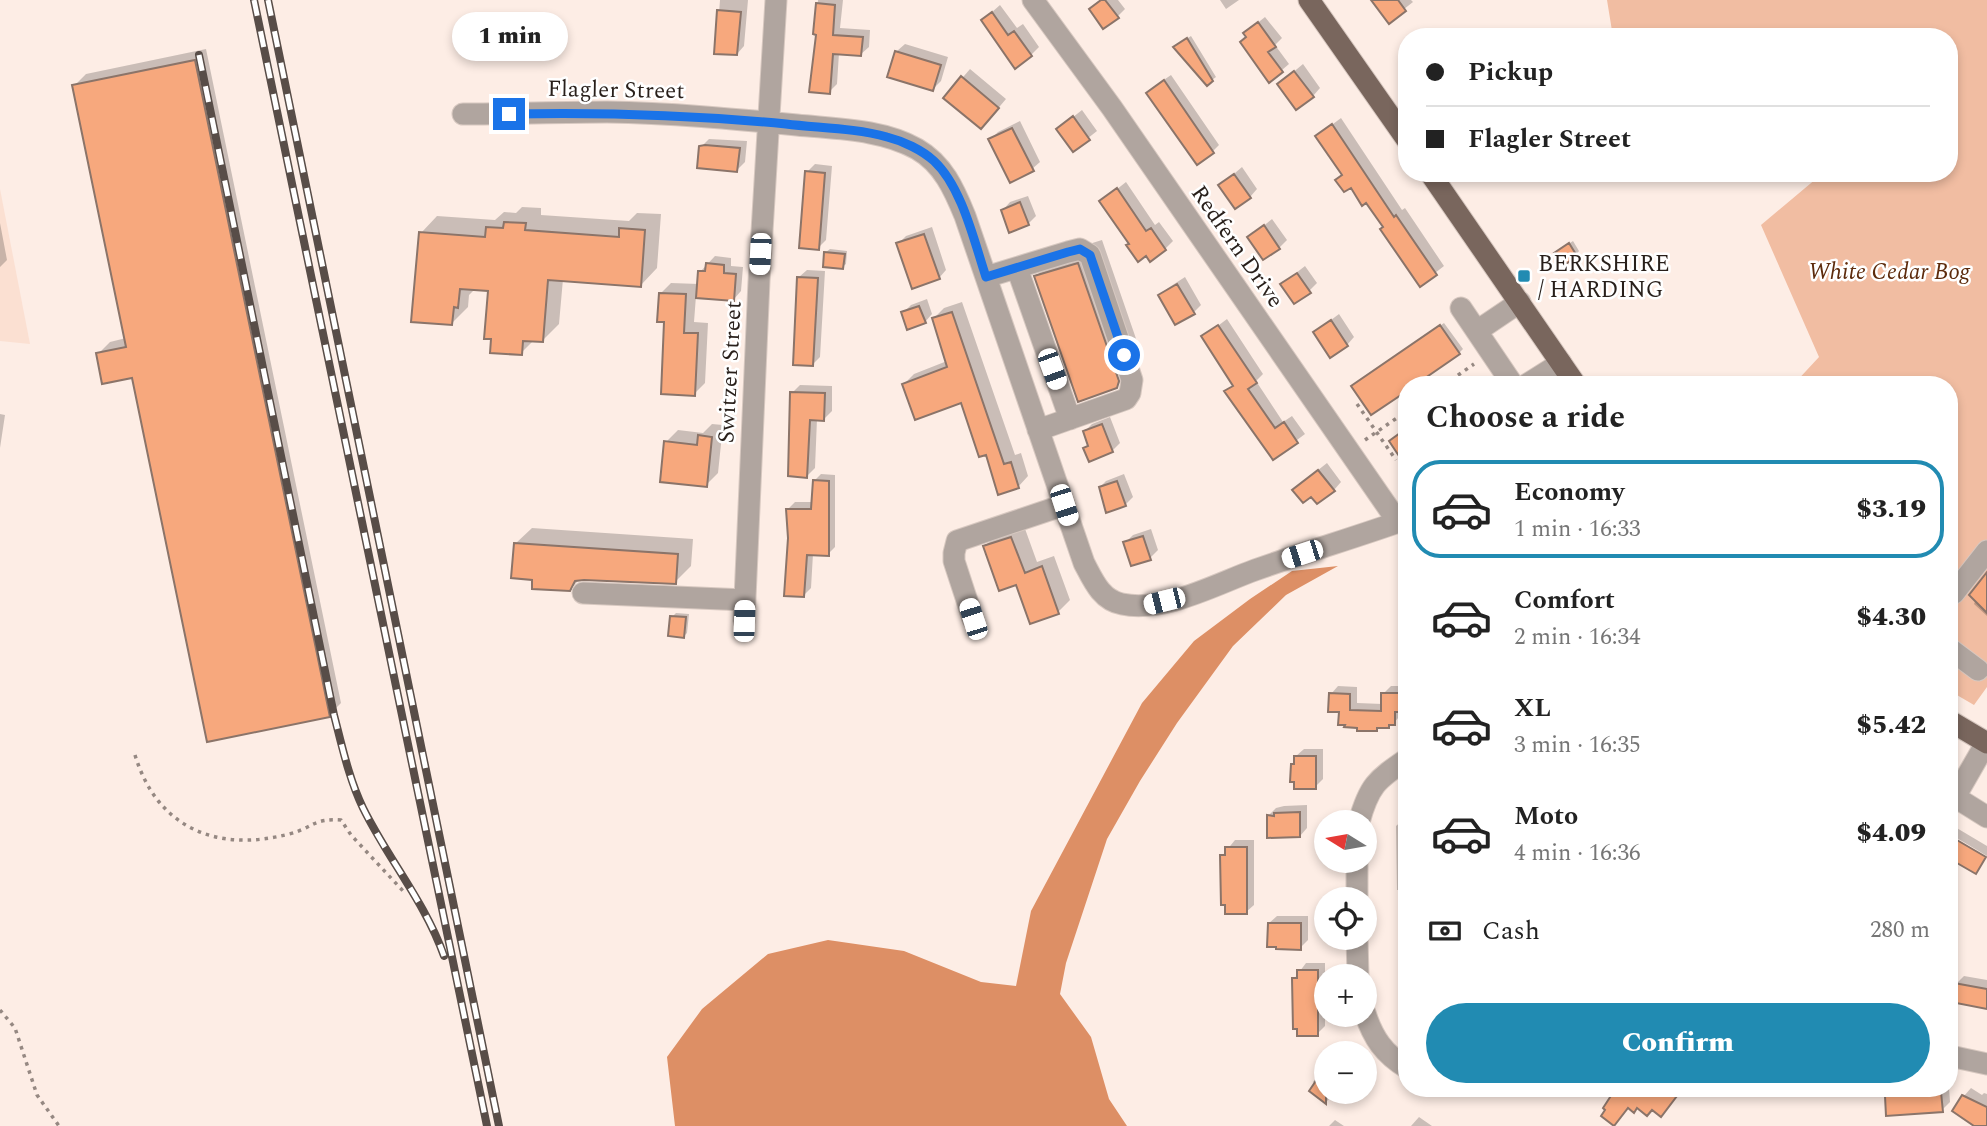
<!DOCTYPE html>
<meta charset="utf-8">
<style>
:root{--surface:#fff;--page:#f2f2f2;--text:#222;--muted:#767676;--line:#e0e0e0;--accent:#218bb2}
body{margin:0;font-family:Spectral,serif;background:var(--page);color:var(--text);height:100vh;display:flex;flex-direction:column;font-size:26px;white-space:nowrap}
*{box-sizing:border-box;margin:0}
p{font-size:23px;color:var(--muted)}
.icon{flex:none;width:38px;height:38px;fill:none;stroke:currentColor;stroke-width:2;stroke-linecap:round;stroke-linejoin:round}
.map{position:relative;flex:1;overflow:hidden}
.details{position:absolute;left:1398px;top:376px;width:560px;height:721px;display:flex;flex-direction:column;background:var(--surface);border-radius:28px;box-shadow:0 4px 10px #0003}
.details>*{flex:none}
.hud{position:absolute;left:1398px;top:28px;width:560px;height:154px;border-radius:28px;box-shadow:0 4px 10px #0003;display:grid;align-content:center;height:154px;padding:0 28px;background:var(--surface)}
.needle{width:46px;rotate:281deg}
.fabs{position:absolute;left:1314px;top:810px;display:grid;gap:14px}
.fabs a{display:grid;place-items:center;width:63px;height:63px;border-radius:50%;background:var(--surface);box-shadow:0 4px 10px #0003;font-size:35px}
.end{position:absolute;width:32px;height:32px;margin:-16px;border:9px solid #1a73e8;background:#fff;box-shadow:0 0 0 4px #fff}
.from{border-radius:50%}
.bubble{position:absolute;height:49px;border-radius:24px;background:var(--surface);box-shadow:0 4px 10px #0003;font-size:23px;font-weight:800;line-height:49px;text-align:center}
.car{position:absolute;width:21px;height:42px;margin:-21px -10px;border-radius:9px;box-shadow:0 0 5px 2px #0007;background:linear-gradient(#fff 24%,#345 0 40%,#fff 0 76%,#345 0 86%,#fff 0)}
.hud b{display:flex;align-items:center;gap:24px;height:66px;font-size:26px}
.hud b+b{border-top:2px solid var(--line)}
.hud i{width:18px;height:18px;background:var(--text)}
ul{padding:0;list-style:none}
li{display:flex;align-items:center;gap:21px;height:98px;margin:0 14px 10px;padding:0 14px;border:4px solid transparent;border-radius:28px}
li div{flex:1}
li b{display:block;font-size:26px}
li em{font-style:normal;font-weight:800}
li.current{border-color:var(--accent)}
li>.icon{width:63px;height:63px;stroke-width:1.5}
h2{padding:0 28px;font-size:32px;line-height:84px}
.pay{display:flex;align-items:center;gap:18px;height:77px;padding:0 28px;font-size:26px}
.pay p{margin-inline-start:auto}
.button{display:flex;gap:14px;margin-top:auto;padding:14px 28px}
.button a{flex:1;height:80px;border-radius:42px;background:var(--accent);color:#fff;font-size:28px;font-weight:800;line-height:80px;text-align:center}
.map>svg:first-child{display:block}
.built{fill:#fbe0d2}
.green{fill:#f1bda2}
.water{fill:#dd8f65}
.shadow{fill:#0003}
.building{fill:#f7a87d;stroke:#8b7469;stroke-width:2}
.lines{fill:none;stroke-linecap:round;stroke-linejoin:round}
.minor-casing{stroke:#d7c8c0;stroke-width:23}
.major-casing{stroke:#d7c8c0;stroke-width:23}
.path{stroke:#958882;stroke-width:3.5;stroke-dasharray:3.5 5;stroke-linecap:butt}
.minor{stroke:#b0a59f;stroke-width:21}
.major{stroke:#79665d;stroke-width:21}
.rail-casing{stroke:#584d48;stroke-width:8}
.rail{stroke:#fff;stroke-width:5;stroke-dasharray:16;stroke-linecap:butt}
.route{stroke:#1a73e8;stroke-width:9}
.poi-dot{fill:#218bb2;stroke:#fff;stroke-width:2.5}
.labels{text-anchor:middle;stroke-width:5;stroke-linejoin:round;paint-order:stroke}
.street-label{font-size:23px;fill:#281f1a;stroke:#fff}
.poi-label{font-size:23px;fill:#281f1a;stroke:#fff;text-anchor:start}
.park-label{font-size:23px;font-style:italic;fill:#5d2b0c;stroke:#fff}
</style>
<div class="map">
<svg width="1987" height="1126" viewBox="0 0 1987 1126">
<rect width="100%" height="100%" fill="#fdede5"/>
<path class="built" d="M0,189L30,344L0,341Z"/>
<path class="green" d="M1607,0H1987V687L1974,705L1950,691V385H1793L1819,357L1761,225L1823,173H1950V37H1613Z"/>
<path class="water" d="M1338,566L1286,595L1233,646L1177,723L1140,781L1107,839L1066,963L1060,994L1091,1037L1109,1099L1127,1126H675L667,1057L702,1009L768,954L828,940L904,951L981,982L1016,986L1031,911L1142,703L1194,641L1250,599L1292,571Z"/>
<path class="shadow" d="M720,0H748L744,46L737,54L716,52Z
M818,0H843L840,28L870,30L869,47L861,54L839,53L837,84L829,92L818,33H815Z
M1101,0H1118L1125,9L1117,17L1091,9Z
M1220,0H1239L1226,9Z
M1373,0H1411L1413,2L1389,21Z
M1000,5L1017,28L1023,24L1039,47L1031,55L983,20Z
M1265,17L1282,38L1275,45L1289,64L1269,81L1245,33Z
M476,25L509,28L507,47L499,55L468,33Z
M1191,36L1216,77L1212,80L1178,44Z
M905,44L948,57L941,81L933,89L889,76L897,51Z
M206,49L341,703L329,715L133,376L98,354L110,342L126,338L74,86L86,74Z
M1303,64L1320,88L1313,96L1279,84Z
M970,69L1006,99L989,119L946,97Z
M1171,75L1219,145L1212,152L1155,86Z
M1082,110L1097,131L1073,150L1058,129Z
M1341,118L1402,210L1405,208L1444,266L1421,284L1385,226L1343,174L1317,136Z
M1020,121L1040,162L1032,169L990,140L998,132Z
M709,139L747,141L745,162L737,170L701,147Z
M815,164L832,166L826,240L818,248L807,172Z
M1242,167L1257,189L1250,197L1221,185Z
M1126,182L1155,225L1159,222L1173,241L1165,249L1131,243L1102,201Z
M1028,196L1036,216L1028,224L1003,210L1010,202Z
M522,207L541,208V215L629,221L637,213L661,214L657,268L641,285L563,279L559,324L542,341L534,340L521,353L490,289L474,290L469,295L468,307L452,323L421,233L437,216L495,220L504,212L516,213Z
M1272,219L1287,240L1279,248L1250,237Z
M0,223L7,260L0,267Z
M932,227L946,270L939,278L898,244L906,236Z
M1102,240L1142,356L1141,362L1117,386L1036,276L1060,253Z
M1573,241L1579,251L1576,255L1559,250Z
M830,249L847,251L846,264L842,267L826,252Z
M715,256L731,258V266L743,267L741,291L734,299L696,296L694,322L708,323L705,383L694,394L666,321L660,294L671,283L699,284L700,272Z
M1305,266L1317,283L1309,291L1282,284Z
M807,270L825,271L820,357L813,364L799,277Z
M1185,277L1201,305L1194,312L1160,295L1168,288Z
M927,299L932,314L925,322L903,313L911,305Z
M962,302L1015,455L1021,453L1028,476L1018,487L987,453L962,401L904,384L914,374L947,361L934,318L944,308Z
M1339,314L1354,337L1347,345L1315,332Z
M1227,319L1263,374L1256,381L1283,422L1292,416L1305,434L1273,458L1227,392L1234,384L1203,337Z
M1444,323L1463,349L1459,353L1412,385H1407V389L1357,383Z
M1482,377L1487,385H1471Z
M800,385L832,386V411L824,419H817L815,468L807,476L792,393Z
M0,414L5,415L0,448Z
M1110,417L1120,443L1112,451L1085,448L1089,444L1085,431L1092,424Z
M712,424L723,425L718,473L706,485L666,442L678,430L703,433Z
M1327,463L1341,482L1334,490L1303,482Z
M821,474L835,475V547L828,554H813L811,588L804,595L786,594L788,509L795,502H813L814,481Z
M1124,474L1133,497L1125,505L1107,511L1099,488L1106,481Z
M1024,526L1037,562L1054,556L1070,600L1058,612L1017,583L985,546L997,534Z
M532,528L693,539L691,566L675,582L580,579L569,590L534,578L515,544Z
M1151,529L1158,550L1150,558L1125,543L1133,535Z
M1987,574V616L1974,604Z
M676,613L689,614L687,633L684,636L672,617Z
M1338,686L1357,687V703L1383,704V694L1391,686H1407V707L1394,723L1389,726H1379L1376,729L1340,710L1331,694Z
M1304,749H1323V779L1315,787L1292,765L1296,761V756Z
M1307,805V828L1300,836L1268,816L1276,808L1284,806Z
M1404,819H1407V972H1399L1400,890H1397L1396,826Z
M1950,824L1987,846V856L1950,834Z
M1235,840H1254V905L1246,912L1222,856Z
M1277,916H1308V940L1300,948L1269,923Z
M1306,963H1325V1026L1317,1034L1294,979Z
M1964,976L1987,980V1007L1956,984Z
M1326,1065V1092H1336L1326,1102L1310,1090L1315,1084L1313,1082Z
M1949,1088L1950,1102L1942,1110L1887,1097L1895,1089Z
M1971,1088L1982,1095L1984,1093L1987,1094V1126H1973L1970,1124L1971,1122L1964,1096Z
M1419,1117L1432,1126H1411Z
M1335,1120L1344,1126H1329Z"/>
<path class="building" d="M1101,0H1105L1119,18L1103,29L1089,9Z
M1371,0H1398L1406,11L1389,24Z
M816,3L835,5L833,35L863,37L861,56L833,54L830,94L809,92L816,35L813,34Z
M717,10L741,12L737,55L714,54Z
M992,12L1008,35L1014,31L1032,56L1015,69L981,20Z
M1258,22L1276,47L1268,52L1283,72L1269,83L1240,42L1246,37L1243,33Z
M466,32L502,36L500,57L464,53Z
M1187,38L1213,81L1207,86L1173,47Z
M895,51L941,65L933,91L887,77Z
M195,60L330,717L207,742L132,378L102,384L96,353L126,347L72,85Z
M1294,71L1314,97L1296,110L1277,84Z
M961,76L999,108L981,129L943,98Z
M1164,80L1214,153L1197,165L1146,93Z
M1073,116L1090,140L1073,152L1056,129Z
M1332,124L1394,217L1396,215L1437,275L1420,287L1380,229L1383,227L1366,203L1362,206L1351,188L1344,192L1335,180L1342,175L1315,136Z
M1012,128L1034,171L1010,183L988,139Z
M705,145L740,148L737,172L697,168L699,146Z
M805,171L825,173L819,250L799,248Z
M1234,174L1251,198L1235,209L1218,185Z
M1117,188L1146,231L1151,228L1166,250L1150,262L1146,256L1138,262L1126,245L1129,244L1099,201Z
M1020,202L1029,225L1009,233L1001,210Z
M504,222L526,223L525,230L619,237V228L645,230L641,287L548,280L543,342L523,341L522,355L490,353L491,339H484L488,291L460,289L458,308L454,307L452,325L411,322L419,232L485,237L486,227L503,228Z
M1264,225L1280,249L1263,260L1247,237Z
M924,234L940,279L912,289L896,243Z
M1569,243L1577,256L1563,266L1554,253Z
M824,252L845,254L843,269L823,267Z
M706,263L724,265V273L736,274L734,301L696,298L698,271H705Z
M1078,263L1119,381L1117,388L1078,402L1034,276Z
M1297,273L1311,293L1294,304L1280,284Z
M797,277L818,278L813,366L793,365Z
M1177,284L1195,314L1175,325L1158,295Z
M659,293L686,294L684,333H698L695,396L661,394L664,322H657Z
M919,306L926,323L907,330L901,312Z
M952,312L1004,464L1011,462L1019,488L998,495L986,455L979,457L961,403L915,420L902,384L947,367L932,318Z
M1331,320L1348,346L1330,358L1313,332Z
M1218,325L1257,383L1248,389L1275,428L1284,422L1298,443L1273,460L1224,391L1233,386L1201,336Z
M1440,325L1460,354L1415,385H1407V391L1371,415L1351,386Z
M790,392L825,393L824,421L810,420L807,478L788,476Z
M1102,424L1113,452L1089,462L1083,448L1088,446L1083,431Z
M1407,428V468L1389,441Z
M698,435L712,437L707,487L660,482L664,441L697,445Z
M1318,470L1335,491L1317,504L1311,497L1303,503L1292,490Z
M813,480L829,481V556L807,555L804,597L784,596L788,538L786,509H811Z
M1117,481L1126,506L1106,513L1099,487Z
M1143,536L1151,560L1131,566L1123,542Z
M1011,537L1025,573L1042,566L1059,614L1030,624L1016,585L999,591L983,546Z
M514,543L678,554L676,584L584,580L575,581L570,591L532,589V580L511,578Z
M1987,572V613L1969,595Z
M670,616L686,617L684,638L668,636Z
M1329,693L1350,694V710L1381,711V693H1405L1404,712H1395V725H1389V728H1377V731H1357V728L1344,727L1345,725H1338L1339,712H1328Z
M1294,756H1316V789H1294V782H1290L1291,764H1294Z
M1300,812V837L1267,838V815L1274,816V813Z
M1950,836L1986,857L1976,874L1950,859Z
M1225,847H1247V914H1225V905H1221L1220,855H1225Z
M1268,923H1301V950L1276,949V947H1267Z
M1297,970H1318V1036H1297V1029H1293L1292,978H1297Z
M1954,983L1987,989V1009L1951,1002Z
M1326,1066V1104L1309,1091Z
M1616,1088H1683L1661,1117L1652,1110L1647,1116L1637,1108L1634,1113L1628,1108L1614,1126L1601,1116L1605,1110L1603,1108Z
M1941,1092L1943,1112L1886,1116L1885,1096Z
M1962,1095L1987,1107V1126H1974L1952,1111Z"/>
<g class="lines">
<defs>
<path id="minor" d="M1033,0L1112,108L1398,522
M463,114C511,114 559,112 607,112C670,113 734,119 797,125C836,129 882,129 917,149C943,164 954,189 965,216L1084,563C1093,580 1101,600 1122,604C1164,613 1216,584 1255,570C1305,552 1357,537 1407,519
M1017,268L1070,419
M986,277L1068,252L1080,249L1090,255L1132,380L1130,393L1126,399L1038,430
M1461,308L1513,385
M1477,331L1520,302
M1526,385L1561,363
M583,593L745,600
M1950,595L1954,593L1987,551
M973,619L954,561V553L957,541L1064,505
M744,621L759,281L776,0
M1950,649L1978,670
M1986,743L1955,797L1987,817
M1359,822C1369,786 1376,780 1407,759
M1357,861V900
M1357,938L1358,976
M1365,1013C1373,1038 1384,1054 1407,1068
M1950,1056L1987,1064"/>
<path id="major" d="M1309,0L1407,140
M1430,173L1576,385
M1950,721L1987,743"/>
</defs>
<use href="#minor" class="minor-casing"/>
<use href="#major" class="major-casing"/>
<path class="path" d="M1444,385L1474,364
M1357,404L1396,460
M1365,440L1407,411
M135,755C157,828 217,853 289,834C313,828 313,818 341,820L351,835L404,892
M0,1010L15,1028L37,1095L59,1126"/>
<use href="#minor" class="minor"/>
<use href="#major" class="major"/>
<defs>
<path id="rail" d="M254,0L487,1126
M268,0L499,1126
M199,55L334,715C342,746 349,779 363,808C388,859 425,902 444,956"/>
</defs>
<use href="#rail" class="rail-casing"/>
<use href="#rail" class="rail"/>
</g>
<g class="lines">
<path class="route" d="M509,114C602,112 694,115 786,124C819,128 855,128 887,137C903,141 922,150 934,161C962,187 974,241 986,277L1068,252L1080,249L1090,255L1124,355"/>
</g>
<rect class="poi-dot" x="1517" y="269" width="14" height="14" rx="3.5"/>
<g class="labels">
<g class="street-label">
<text transform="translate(616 89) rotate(1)" y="8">Flagler Street</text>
<text transform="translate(1238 246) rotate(55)" y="8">Redfern Drive</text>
<text transform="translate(729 372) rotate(-87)" y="8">Switzer Street</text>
</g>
<g class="poi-label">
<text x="1538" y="271">BERKSHIRE<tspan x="1538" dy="26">/ HARDING</tspan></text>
</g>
<g class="park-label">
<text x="1889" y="279">White Cedar Bog</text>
</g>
</g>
</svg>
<div class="fabs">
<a><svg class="needle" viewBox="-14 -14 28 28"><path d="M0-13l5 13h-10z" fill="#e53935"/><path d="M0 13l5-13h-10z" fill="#767676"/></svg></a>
<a><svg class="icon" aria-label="locate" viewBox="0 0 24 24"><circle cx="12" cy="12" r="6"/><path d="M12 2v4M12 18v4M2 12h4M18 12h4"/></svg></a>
<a>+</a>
<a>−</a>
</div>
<i class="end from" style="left:1124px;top:355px"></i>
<i class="end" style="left:509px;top:114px"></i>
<div class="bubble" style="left:452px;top:12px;width:116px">1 min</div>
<i class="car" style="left:760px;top:254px;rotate:183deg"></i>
<i class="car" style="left:1052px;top:369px;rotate:160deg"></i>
<i class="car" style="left:1064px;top:505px;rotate:162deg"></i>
<i class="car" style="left:1302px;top:554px;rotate:252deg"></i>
<i class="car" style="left:1164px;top:601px;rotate:256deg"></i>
<i class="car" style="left:973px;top:619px;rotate:342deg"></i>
<i class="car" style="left:744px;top:621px;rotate:2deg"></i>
<div class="hud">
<b><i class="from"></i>Pickup</b>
<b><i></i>Flagler Street</b>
</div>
<section class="details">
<h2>Choose a ride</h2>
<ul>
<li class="current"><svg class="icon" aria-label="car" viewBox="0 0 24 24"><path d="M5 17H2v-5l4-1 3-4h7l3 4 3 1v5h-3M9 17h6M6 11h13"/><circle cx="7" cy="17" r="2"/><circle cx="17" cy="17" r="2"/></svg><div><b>Economy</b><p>1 min · 16:33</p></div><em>$3.19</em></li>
<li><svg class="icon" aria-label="car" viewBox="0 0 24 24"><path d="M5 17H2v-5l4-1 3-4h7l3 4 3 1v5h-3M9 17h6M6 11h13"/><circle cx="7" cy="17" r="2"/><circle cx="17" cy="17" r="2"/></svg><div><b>Comfort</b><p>2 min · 16:34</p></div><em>$4.30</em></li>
<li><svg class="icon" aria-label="car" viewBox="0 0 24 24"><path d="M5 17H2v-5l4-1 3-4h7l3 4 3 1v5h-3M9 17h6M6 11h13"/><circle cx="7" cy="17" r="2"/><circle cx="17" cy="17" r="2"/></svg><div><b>XL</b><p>3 min · 16:35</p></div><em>$5.42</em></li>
<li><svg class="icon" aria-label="car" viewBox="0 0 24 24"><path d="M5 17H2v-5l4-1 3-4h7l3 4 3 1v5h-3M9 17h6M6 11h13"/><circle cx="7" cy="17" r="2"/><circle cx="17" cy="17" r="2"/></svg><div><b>Moto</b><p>4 min · 16:36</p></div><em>$4.09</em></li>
</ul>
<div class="pay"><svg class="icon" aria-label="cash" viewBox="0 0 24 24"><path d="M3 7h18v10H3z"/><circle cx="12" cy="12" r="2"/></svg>Cash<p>280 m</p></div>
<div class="button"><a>Confirm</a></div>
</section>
</div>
